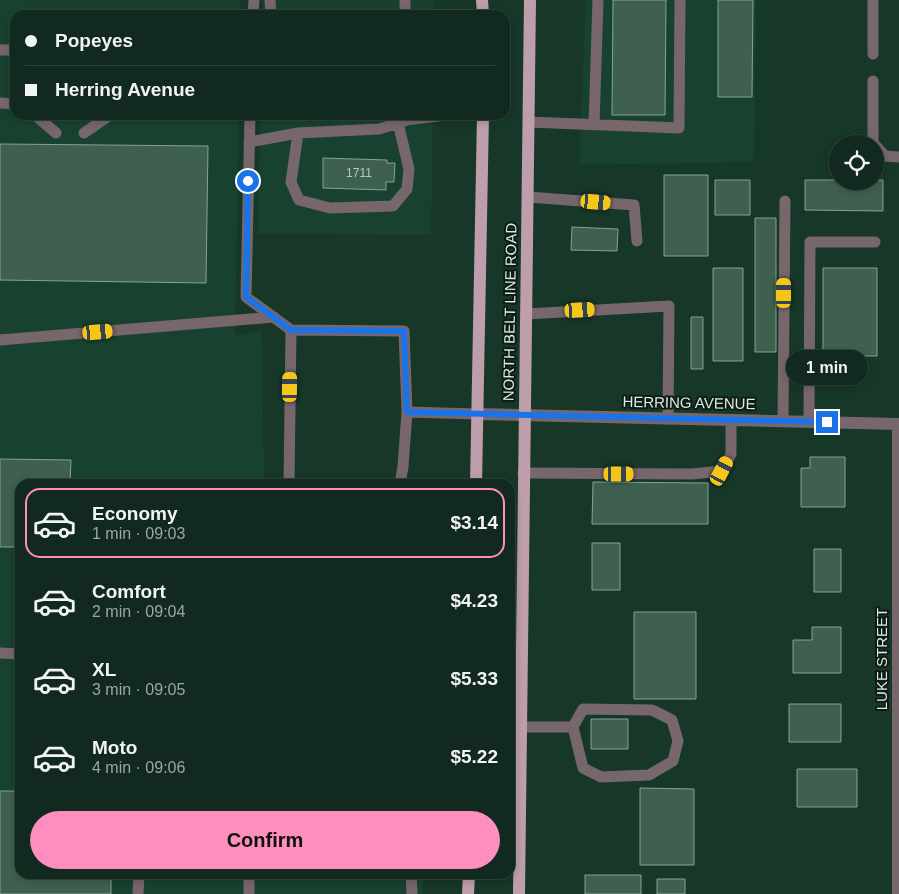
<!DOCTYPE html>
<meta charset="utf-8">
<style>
:root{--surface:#11291e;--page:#1e352b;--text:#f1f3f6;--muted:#9ca6a4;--line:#30453c;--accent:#fd8ebe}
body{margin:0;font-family:Arial,sans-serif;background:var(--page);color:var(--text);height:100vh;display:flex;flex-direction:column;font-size:19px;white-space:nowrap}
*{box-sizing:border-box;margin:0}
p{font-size:16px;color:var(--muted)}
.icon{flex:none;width:28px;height:28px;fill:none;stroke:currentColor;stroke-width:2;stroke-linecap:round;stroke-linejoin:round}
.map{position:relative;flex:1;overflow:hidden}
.sheet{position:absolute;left:15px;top:479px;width:500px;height:400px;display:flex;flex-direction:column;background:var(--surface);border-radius:15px;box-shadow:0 2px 8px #0003,0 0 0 1px var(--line)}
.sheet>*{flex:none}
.hud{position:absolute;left:10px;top:10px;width:500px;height:110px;border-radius:15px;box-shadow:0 2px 8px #0003,0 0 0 1px var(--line);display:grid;align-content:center;height:110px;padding:0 15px;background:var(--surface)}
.fabs{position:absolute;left:829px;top:135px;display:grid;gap:10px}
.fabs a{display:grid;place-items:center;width:55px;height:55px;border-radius:50%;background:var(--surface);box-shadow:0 2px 8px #0003,0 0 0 1px var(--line);font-size:25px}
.end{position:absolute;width:22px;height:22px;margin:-11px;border:6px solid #1a73e8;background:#fff;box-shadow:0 0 0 2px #fff}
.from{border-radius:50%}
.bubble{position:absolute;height:35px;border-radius:18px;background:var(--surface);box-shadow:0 2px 8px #0003,0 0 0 1px var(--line);font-size:16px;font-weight:800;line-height:35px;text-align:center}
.car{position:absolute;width:15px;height:30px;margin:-15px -8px;border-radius:6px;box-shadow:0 0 4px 1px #0007;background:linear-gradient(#f5c518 24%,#345 0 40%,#f5c518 0 76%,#345 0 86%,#f5c518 0)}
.hud b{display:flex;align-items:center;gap:18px;height:48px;font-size:19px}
.hud b+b{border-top:1px solid var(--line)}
.hud i{width:12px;height:12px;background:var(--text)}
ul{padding:9px 0 0;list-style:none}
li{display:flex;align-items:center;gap:15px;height:70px;margin:0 10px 8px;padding:0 5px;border:2px solid transparent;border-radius:15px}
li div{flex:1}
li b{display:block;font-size:19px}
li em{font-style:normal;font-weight:800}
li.active{border-color:var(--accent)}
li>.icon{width:45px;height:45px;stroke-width:1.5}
.cta{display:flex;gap:10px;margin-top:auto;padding:10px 15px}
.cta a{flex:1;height:58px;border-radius:30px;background:var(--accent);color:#111;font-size:20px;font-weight:800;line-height:58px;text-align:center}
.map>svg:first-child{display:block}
.built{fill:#18422f}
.building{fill:#3f604f;stroke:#82a592}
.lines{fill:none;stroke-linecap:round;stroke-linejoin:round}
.lane{stroke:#77676d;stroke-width:11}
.street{stroke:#77676d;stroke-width:12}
.primary{stroke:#bd9eaa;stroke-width:12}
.route{stroke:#1a73e8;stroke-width:6}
.labels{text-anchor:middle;stroke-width:4;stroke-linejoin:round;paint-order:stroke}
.number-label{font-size:12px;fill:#b4cabe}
.street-label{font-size:15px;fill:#dbede3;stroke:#0d1b14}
</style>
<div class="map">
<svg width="899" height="894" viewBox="0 0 899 894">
<rect width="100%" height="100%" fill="#173728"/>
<path class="built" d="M0,0H240V15H15V115H239L235,335L262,331L264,484H20V874H423V894H0Z
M262,0H433V15H262Z
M586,0H756L754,162L579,165Z
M260,115H433L431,235L258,234Z"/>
<path class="building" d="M613,0H666L665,115H612Z
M718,0H753L752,97H718Z
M0,144L208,146L206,283L0,280Z
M323,158L387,160V163H395L394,182H386V190L323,188Z
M664,175H708V256H664Z
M715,180H750V215H715Z
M805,180H883V211L805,210Z
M755,218H776V352H755Z
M572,227L618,229L617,251L571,250Z
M713,268H743V361H713Z
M823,268H877V356H823Z
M691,317H703V369H691Z
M810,457H845V507H801V468H810Z
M0,459L71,460L70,484H20V547H0Z
M593,482L708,483V524H592Z
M592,543H620V590H592Z
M814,549H841V592H814Z
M634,612H696V699H634Z
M812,627H841V673H793V640H812Z
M789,704H841V742H789Z
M591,719H628V749H591Z
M797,769H857V807H797Z
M640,788L694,789V865H640Z
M0,791H20V874H111V894H0Z
M585,875H641V894H585Z
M657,879H685V894H657Z"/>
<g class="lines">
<path class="lane" d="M270,0L271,15
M405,0V15
M253,15L254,0
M0,50H15
M873,54V0
M873,81V142L874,144
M0,103L15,104
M35,115L56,133
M250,115L246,297L291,330
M405,115V120L446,115
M529,122L679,128L680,0
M594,125L598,0
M84,133L110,115
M298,133L291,182L299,200L330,208L393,206L407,189L409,169L398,123
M249,142L298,133L379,129L405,121
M875,145L885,156L899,157
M528,197L634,205L637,241
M526,314L669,306L668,419
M0,340L274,317
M783,421L785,201
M809,422L810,242H875
M523,473L692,474L722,471L731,454V420
M289,484L291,330L404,331L407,412L478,414
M398,484L400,483L403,467L407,412
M0,653L20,654
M510,698H521
M583,709L652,710L672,720L678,741L673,761L649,775L601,777L583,768L573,727Z
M520,727H573
M249,874V894
M411,874L412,894
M138,894L139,874"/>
<path class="street" d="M478,414L899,424
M898,424V894"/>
<path class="primary" d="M482,0L483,15
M476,484L483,115
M468,894L469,874
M519,894L530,0"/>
</g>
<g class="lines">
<path class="route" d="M248,181L246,297L291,330L404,331L407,412L827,422"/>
</g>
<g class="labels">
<g class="number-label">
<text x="359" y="177">1711</text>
</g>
<g class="street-label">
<text transform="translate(510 312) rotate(-89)" y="5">NORTH BELT LINE ROAD</text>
<text transform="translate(689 403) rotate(1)" y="5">HERRING AVENUE</text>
<text transform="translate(882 659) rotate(-90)" y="5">LUKE STREET</text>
</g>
</g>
</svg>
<div class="fabs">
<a><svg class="icon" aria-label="locate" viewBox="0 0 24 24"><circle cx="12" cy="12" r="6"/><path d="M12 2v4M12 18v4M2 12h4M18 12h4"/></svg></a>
</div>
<i class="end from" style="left:248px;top:181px"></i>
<i class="end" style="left:827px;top:422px"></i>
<div class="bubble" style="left:786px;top:350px;width:82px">1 min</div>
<i class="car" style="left:596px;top:202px;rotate:95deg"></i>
<i class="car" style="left:784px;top:293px;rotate:0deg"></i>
<i class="car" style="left:580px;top:310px;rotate:87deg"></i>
<i class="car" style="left:98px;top:332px;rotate:85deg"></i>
<i class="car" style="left:290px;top:387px;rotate:1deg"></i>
<i class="car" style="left:722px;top:471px;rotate:28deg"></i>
<i class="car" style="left:619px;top:474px;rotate:90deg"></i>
<div class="hud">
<b><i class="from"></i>Popeyes</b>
<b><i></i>Herring Avenue</b>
</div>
<section class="sheet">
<ul>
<li class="active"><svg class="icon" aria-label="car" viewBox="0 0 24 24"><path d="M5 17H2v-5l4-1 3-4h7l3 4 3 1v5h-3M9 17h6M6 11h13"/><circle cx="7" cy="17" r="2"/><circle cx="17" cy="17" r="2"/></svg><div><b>Economy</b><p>1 min · 09:03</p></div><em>$3.14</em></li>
<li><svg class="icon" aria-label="car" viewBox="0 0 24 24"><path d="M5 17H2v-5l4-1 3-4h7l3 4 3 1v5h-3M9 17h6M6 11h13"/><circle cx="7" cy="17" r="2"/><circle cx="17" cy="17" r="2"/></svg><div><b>Comfort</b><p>2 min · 09:04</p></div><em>$4.23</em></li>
<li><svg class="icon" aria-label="car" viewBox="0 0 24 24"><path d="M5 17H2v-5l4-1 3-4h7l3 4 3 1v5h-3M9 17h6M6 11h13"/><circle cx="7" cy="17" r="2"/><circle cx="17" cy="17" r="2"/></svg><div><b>XL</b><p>3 min · 09:05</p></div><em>$5.33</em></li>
<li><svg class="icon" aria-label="car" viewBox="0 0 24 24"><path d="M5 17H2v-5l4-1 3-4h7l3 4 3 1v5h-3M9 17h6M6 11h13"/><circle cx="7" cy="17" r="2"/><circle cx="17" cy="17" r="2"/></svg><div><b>Moto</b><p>4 min · 09:06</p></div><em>$5.22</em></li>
</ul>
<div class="cta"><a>Confirm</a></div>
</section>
</div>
